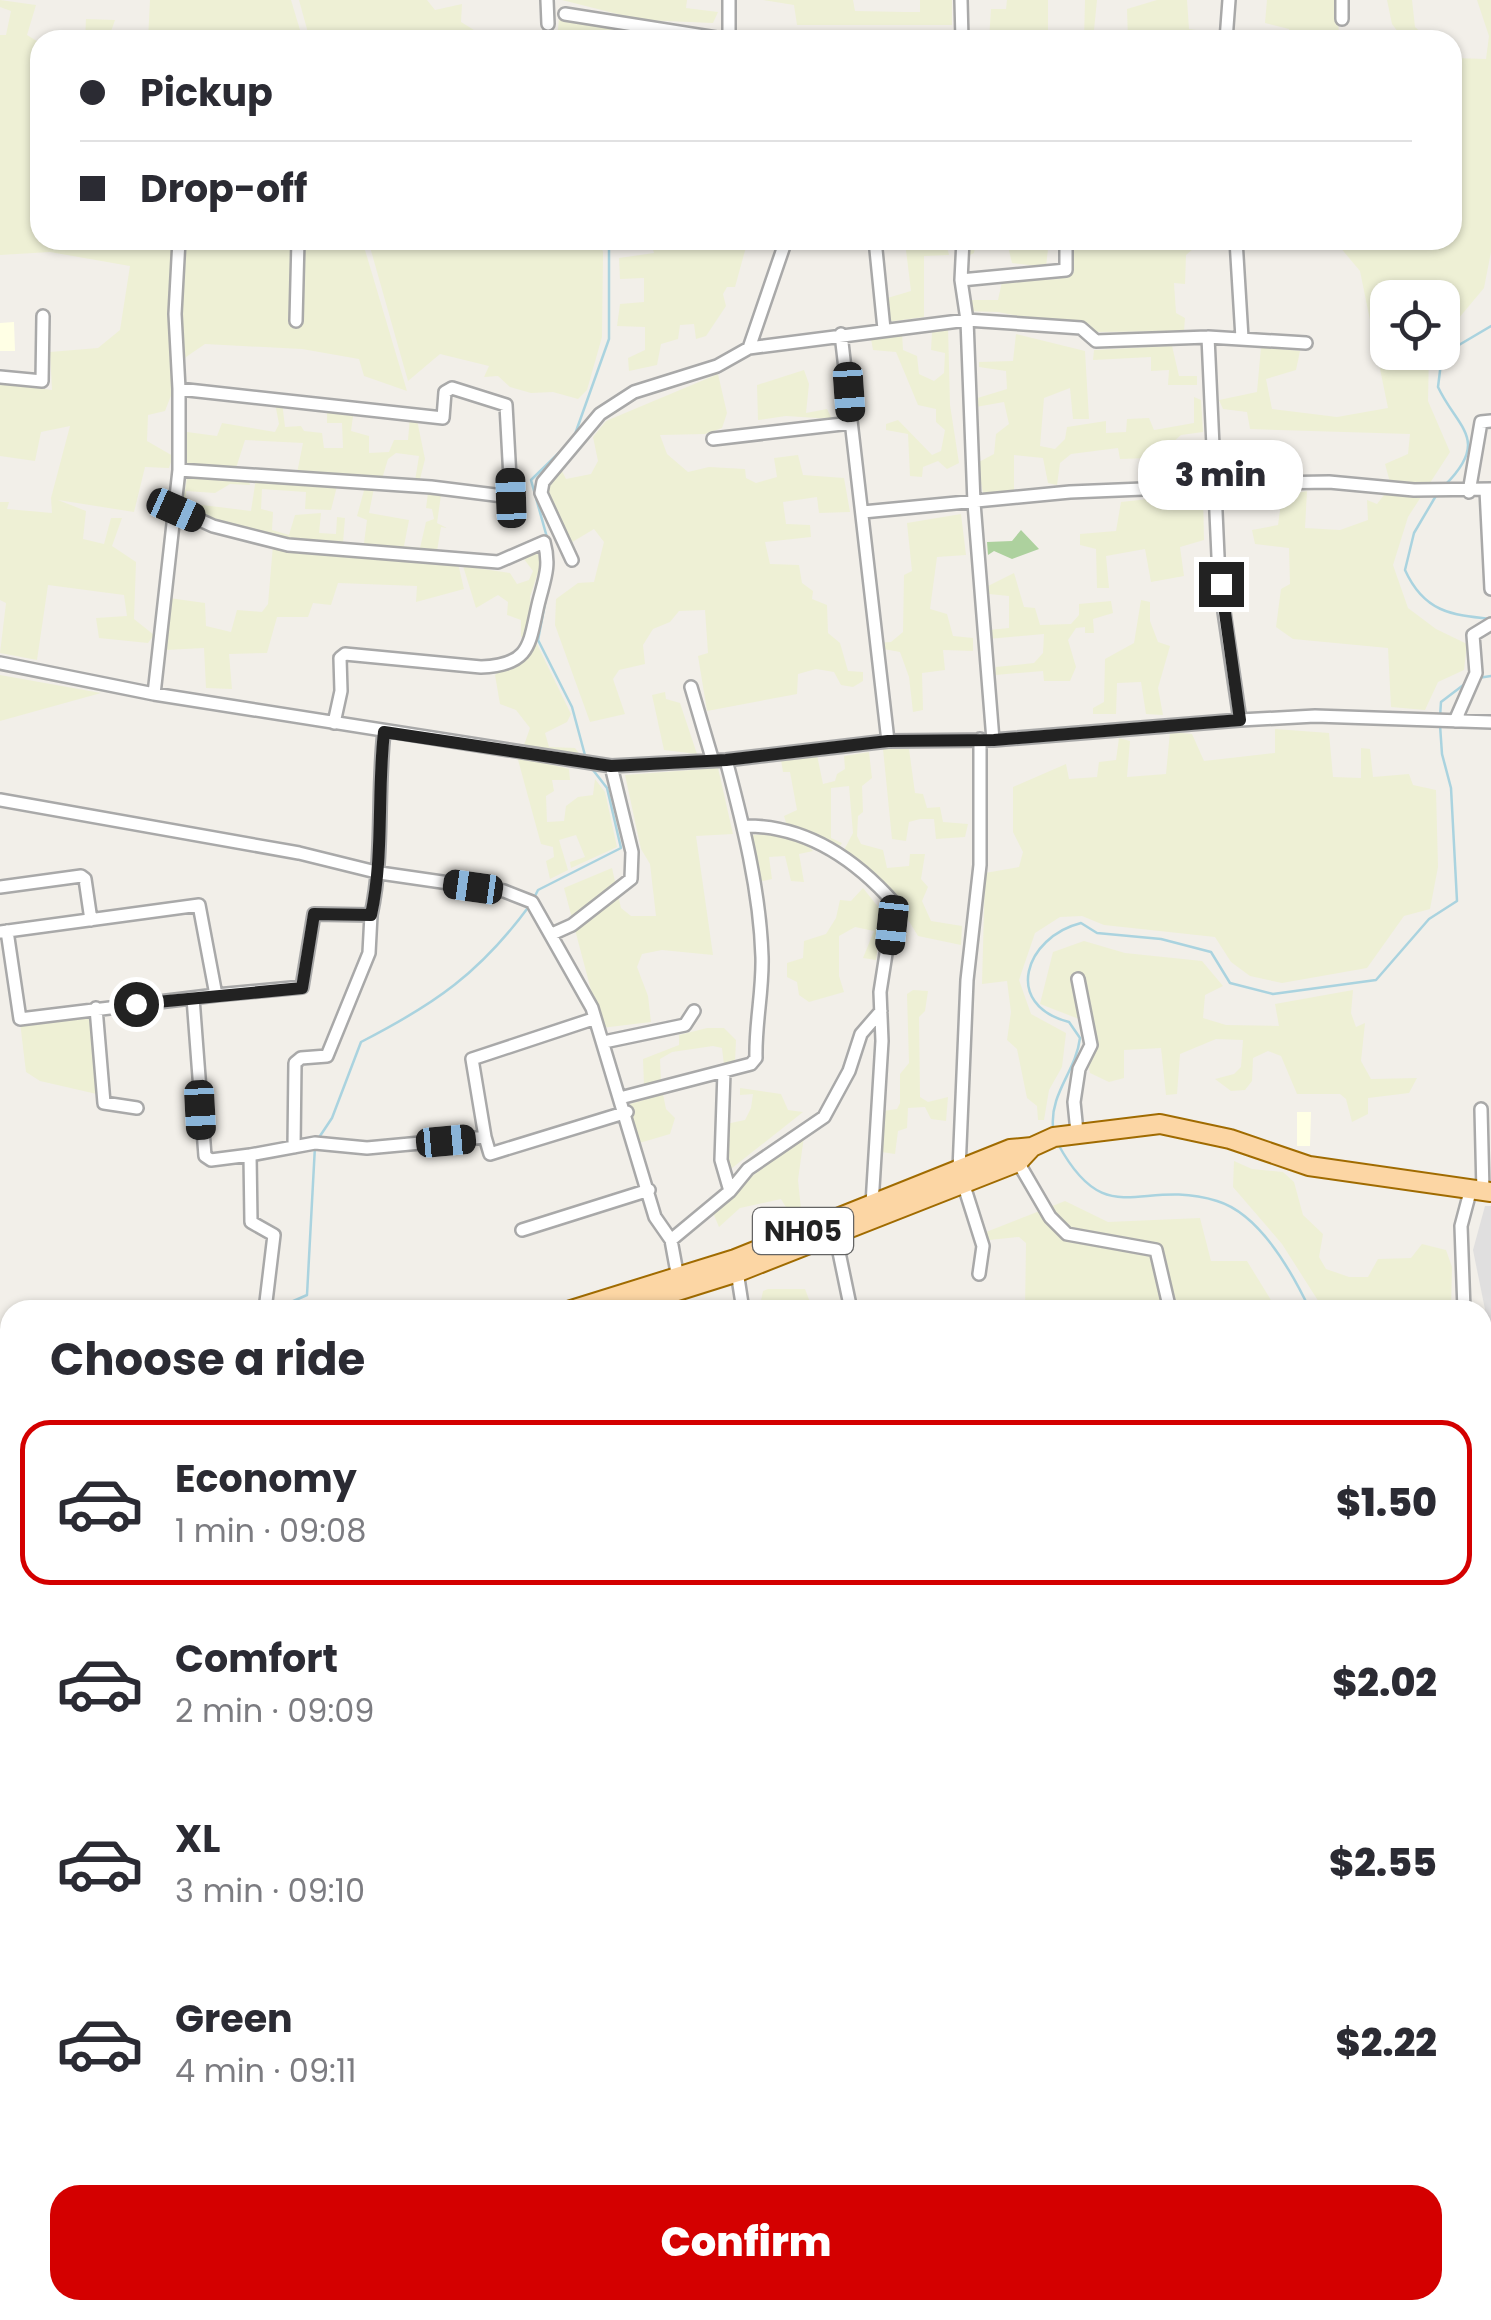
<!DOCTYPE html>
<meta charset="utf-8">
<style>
:root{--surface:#fff;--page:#f7f7f7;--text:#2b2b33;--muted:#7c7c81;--line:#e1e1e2;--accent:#d40000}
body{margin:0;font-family:Poppins,sans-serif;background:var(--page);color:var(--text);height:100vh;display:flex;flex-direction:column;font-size:38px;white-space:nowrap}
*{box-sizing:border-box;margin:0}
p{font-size:32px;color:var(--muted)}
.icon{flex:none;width:55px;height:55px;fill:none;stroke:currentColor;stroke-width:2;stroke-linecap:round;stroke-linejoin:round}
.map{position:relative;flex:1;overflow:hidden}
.details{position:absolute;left:0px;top:1300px;width:1492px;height:1020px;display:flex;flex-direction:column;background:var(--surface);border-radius:30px 30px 0 0;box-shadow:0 2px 8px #0004}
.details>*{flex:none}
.hud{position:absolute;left:30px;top:30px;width:1432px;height:220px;border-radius:30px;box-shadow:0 2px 8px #0004;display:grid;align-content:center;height:220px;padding:0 50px;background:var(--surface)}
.controls{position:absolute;left:1370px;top:280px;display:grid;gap:20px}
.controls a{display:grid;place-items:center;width:90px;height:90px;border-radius:20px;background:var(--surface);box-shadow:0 2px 8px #0004;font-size:50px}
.end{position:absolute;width:45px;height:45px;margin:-22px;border:12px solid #222;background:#fff;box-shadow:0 0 0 5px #fff}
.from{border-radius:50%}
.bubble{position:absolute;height:70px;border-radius:30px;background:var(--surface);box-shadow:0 2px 8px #0004;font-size:32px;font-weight:800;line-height:70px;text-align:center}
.car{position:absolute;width:30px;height:60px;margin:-30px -15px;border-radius:12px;box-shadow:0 0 8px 2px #0007;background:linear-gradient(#222 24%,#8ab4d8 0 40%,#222 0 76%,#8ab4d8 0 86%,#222 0)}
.hud b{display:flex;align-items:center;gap:35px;height:95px;font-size:38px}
.hud b+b{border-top:2px solid var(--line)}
.hud i{width:25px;height:25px;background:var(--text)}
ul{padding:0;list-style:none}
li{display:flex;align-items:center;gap:30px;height:165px;margin:0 20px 15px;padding:0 30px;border:5px solid transparent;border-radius:30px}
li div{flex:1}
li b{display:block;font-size:38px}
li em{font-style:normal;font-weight:800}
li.current{border-color:var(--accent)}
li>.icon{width:90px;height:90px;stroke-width:1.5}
h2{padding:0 50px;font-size:45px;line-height:120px}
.primary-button{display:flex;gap:20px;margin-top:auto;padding:20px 50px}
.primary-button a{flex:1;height:115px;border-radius:30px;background:var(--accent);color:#fff;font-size:40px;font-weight:800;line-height:115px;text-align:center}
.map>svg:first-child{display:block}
.residential{fill:#e0dfdf}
.education{fill:#ffffe5}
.farmland{fill:#eef0d5}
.grass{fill:#cdebb0}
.forest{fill:#add19e}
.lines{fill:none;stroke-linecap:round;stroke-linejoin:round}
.stream{stroke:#aad3df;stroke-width:2.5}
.minor-casing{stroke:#a9a9a9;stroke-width:16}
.primary-casing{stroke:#a06b00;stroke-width:22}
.minor{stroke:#fff;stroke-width:11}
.primary{stroke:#fcd6a4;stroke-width:18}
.route{stroke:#222;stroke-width:12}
.labels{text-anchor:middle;stroke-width:9;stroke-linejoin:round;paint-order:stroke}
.shield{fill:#fff;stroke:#646464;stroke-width:2.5}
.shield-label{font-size:28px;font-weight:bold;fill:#222}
</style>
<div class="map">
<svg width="1491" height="2320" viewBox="0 0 1491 2320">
<rect width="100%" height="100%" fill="#f2efe9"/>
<path class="residential" d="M1485,1206H1491V1339L1473,1250Z"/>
<path class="education" d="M14,322L15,351H0V323Z
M1297,1112H1311L1310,1146H1297Z"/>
<path class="farmland" d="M0,0L36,5L27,35L40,43V240H362L407,391L364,376L359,359L302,349L205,344L186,357L165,411L148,415L147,441L173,456L169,468L145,467L134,512L58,500L86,511L83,539L104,544L111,518H122L112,546L136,562L134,619L154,635L148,643L99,638L96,618L127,616L124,595L48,585L37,660L0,653L6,603L0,600V502H9L7,509L52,513L51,498L70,426L41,432L35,461L0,456V383L52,390L50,352L98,348L120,330L130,266L50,252L0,255V35H6L11,11L0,7Z
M150,0H291L303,40H148Z
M299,0H427L435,10L462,4L461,22L474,30L476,40H310Z
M562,0H687L686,8L718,12L713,23L641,20Z
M763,0H853L855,11L904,12H920V0H952V25H797L794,5Z
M1007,0H1048V38L989,40L991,9H1006Z
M1085,0H1097L1093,40H1084Z
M1157,0H1187L1189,29L1210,32V40H1128L1127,9Z
M1267,0H1337L1339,36L1346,40H1291L1289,29L1265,23Z
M1387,0H1412L1415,27L1429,40H1404L1392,24Z
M1477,0H1491V252L1484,288L1443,337L1442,298H1388V352L1429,353L1428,401L1450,452L1408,517L1393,565L1408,608L1436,629L1467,644L1464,670L1438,682L1425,710L1391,707L1388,648L1293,639L1276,627L1281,589L1290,584L1289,548L1255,544L1252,530L1278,525L1282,496L1307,491L1305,528L1340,530L1368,520L1367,500L1377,504L1391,486L1385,464L1408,454L1410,434L1250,429L1247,412L1223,409L1219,400L1257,392L1261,347L1300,351L1296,370L1266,379L1272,409L1337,417L1388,408L1360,271L1334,240H1452L1453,58L1486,59L1489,36Z
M559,18L642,35L643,40H557Z
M86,19L115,20L108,40H85Z
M368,240H599L603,252L602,337L587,390L578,399L553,392L531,393L510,387L498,376L484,377L489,366L440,354L408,381Z
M650,240H670L671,249L732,244L746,247L735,287H727L723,294L726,306L706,336L696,339L694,324L680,325L678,339L661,344L657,365L629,371L628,358L645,350V327L617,326L620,304L644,302V278L620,279L619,258L654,253Z
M875,240H924L925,248L947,247L949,255L924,256V317L887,322L884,299L911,291L905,242Z
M961,240H1049L1046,267L1012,263L1007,242H976L974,253L960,260Z
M1063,240H1225V242H1201L1186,255L1185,284L1174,283L1176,313L1185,318L1184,331L1096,332L998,312L965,311L966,300H998L1002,282L1060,279Z
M948,327L950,405L959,463L947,469L938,461L923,467L922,477L910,476L908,434L886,430V424L898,420L932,455L941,451L945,430L936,422V409L918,405L896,352L873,350L871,339L902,333L903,350L917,356L919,374L934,381L944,373L945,353L931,350L932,332Z
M1016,334L1085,351L1089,419H1073L1070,388L1044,398L1040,446L1055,449L1065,439L1067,427L1106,421V433L1126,432L1127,419L1149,418L1154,430L1194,423V397L1201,400L1203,432L1181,435L1173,442L1172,465L1163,469L1150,458L1120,459L1118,448L1071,454L1060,463L1057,485L1048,483L1043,458L1014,455V490L983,493L977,463L994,454L996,434L1009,424L1004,402L970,408L971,400L1007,389L1006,371L979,367V362L1013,361Z
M1172,346L1179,376H1197V385H1168L1169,370L1151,371V357L1093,360L1094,350Z
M804,370L809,384L806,413L827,409L832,419L786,416L758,420L757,385Z
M718,374L727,413L722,428L705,434L660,435L667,454L688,472L709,467L745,469L746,478L756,483L777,477L774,458L798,455L803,475L844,478L850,512L819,513L817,497L783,502L786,524L810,525L811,537L765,542L770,564L799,565L802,583L813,591L812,599L827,605L828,633L840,643L848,671L863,672V681L853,687L841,685L834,672L816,669L798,674L797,694L707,711L698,656L708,653L705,610L679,611L670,622L653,629L643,645L645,664L619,670L613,679L625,714L590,722L555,625L556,599L578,583L594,582L604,542L594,529L559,550L540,480L560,467L566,479L591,474L598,461L593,437L606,421Z
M282,402L285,427L301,426L304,431L322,433L324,448H343L342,423H327V408L354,409L351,431L369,436V453L389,452L394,440H408L410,417L417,420L425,459L419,483L415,481L419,456L396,453L388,459L381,482L297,473L303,443L245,440L236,468L186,464L187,432L217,436L222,423L275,432L279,424L275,403Z
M188,472L248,477L250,485L230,484L215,493L186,491V503L251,511L256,478L337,486L331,510L305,509L306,492L262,489L261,509L273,512L272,530L289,535L295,515L321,513L319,533L336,534L337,517L345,518L343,543H364L367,520L357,516L365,487L374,488L369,513L409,520L404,546L420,548L426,522L434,519L432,509L426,508L428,493L441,495L437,523L447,528L441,527L437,551L296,541L264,536L182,508Z
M1203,493L1204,540L1180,547L1184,576L1151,582L1145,549L1106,556L1109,588H1097L1096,549L1080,545V534L1116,531L1121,502Z
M961,514L966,555L937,557L930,609L947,614L953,636L973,638V651L943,650L945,670L922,673L923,710L913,712L909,677L900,652L878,648L876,643L891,642L903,632L904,575L912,571L907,523Z
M273,545L457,559L464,589L416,602L417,586L338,583L331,605L313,603L308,617H277L267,653L229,654L232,689L206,688L204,648L165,650L169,598L205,603L206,626L231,632L237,610L262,612L268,604Z
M535,551L542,560L530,597L534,638L571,714L567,722L545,733L549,747L575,748L581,756L523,748L530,728L516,710L500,704L495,675L530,648L521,636V620L507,615L508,602L498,595L476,608L463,566L510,573L517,584L529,580L533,571L524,559Z
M1014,573L1024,607L1035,608L1040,625L1071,624L1079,615V604L1111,601L1113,613L1093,619L1094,633H1085V627L1076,628L1068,640L1076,667L1070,681H1044L1043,671L995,675L996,667L1034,663L1043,653L1044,634L988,639L989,630L1009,628V596L989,594L988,586Z
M1141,600L1150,602V621L1158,642L1170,646L1158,688L1163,715L1146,714L1141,682L1117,683L1116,714H1093V708L1104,702L1105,659L1134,643Z
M0,675L101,693L0,721Z
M665,692L666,699L680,703L697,754L664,750L652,695Z
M1275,729L1329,733L1333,777L1361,778V748L1370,749L1373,777L1409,774L1413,785L1436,790L1438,867L1430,909L1404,916L1367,968L1282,983L1250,976L1231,962L1215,937L1104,925L1082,916L1060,917L1035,933L1019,980L1031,1014L1066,1033L1062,1067L1049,1090L1044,1120H1038L1037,1106L1027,1098L1017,1049L1007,1040L1011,1012L1007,981L982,984L985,873L1019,867L1023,852L1013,832V787L1066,764L1069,779L1097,777L1099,762L1116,760L1119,738L1130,741L1127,777L1166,774L1170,732L1192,734L1204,761L1275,753Z
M883,749H909L915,793L923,794L927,808L940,807L943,822L968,824L965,837L936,839L934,819H920L909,822L906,841L892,839Z
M869,752L872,778L862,786L863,812L858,816L857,836L861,844L883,850L887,868L909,866L910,854H925L921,879L928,887L922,901L931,921L962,926L961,945L918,936L907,918L898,915L842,854L853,833L849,786L831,788V838L842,843L838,849L787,826L784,816L797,810L790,772H783L781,760L817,755L823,784L835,781L837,774L845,769L844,756Z
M517,756L569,769L570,780H552L554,791L546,796L547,822L564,821L566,806L578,797L593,795L595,779L605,792L617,847L571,868L570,862L585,857L576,835L559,840L568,870L550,879L546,861L554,857L553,847L541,844Z
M718,768L733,834L696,836L713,955L662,950L642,954L637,967L648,996L651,1022L601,1028L564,888L612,868L621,908L631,916H656L650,864L641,849L625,775Z
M772,833L806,844L813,851L799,854L804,882L791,881L785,856L769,857L772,879L755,883L745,836Z
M863,888L883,913L876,960L863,958L874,931L855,927L839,936V976L844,992L809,1002L799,995L797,982L787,977V963L803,958L804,941L826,934L836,918L840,900L851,901Z
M1084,941L1125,953L1202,961L1223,986L1205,995L1203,1018L1226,1025L1279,1026L1275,1004L1353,990L1351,1013L1356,1027L1365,1023L1361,1061L1371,1079L1417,1078L1409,1093L1368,1098V1114L1352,1122L1346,1099L1340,1094H1297L1281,1056L1268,1051L1253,1058L1252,1081L1245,1090L1231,1091L1215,1079L1234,1074L1241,1067L1243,1040L1216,1039L1180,1054L1177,1094L1166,1095L1161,1048L1124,1050V1078L1109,1082L1090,1073L1079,1019L1040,1004L1053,952Z
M913,990L928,991L925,1011L919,1017L920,1097L928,1102L948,1097L946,1121L931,1119L925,1107L908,1108L907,1128L898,1131L895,1154L875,1151L876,1112L897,1109L900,1103V1074L909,1063L907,994Z
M94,1011L101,1095L40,1081L26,1072L20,1022Z
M707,1028H724L736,1040L735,1062L724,1065L722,1048L713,1046L672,1052L660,1059L661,1081L644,1085L643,1059L679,1045V1035Z
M740,1088L781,1094L788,1110L803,1112L722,1176L726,1124L745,1120L751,1108L753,1094L740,1095Z
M663,1094L666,1109L675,1118L670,1134L636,1144L627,1105Z
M804,1136L798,1180L802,1219L795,1222L781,1199L740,1208L719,1227L711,1208Z
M1234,1161L1252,1169L1283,1172L1294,1182L1303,1215L1323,1234L1319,1257L1326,1269L1349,1277H1368L1378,1259L1411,1258L1422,1244L1446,1250L1452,1267L1451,1310H1324L1282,1244L1233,1187Z
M1065,1201L1108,1222L1200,1218L1211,1261H1247L1277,1310H1025L1026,1243L1019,1237L989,1240L986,1232Z
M768,1289H805L813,1310H759L763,1291Z
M1491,1569V1660L1483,1657L1482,1575Z
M0,1655L10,1678V1776L0,1743Z
M1491,1741V1856H1483L1482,1748Z
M16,2310H100L97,2320H16Z
M821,2310H885L894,2314V2320H839Z
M915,2310H1057V2315L1048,2320H914Z
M1274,2310H1336L1342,2320H1223V2316Z"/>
<path class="grass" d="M1491,1431V1530L1483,1534V1433Z"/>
<path class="forest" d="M1021,530L1039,549L1012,559L994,551L988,555L987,542L1012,541Z"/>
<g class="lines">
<path class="stream" d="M549,40L551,26
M574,437L609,339V240
M1445,485C1491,439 1457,428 1438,387L1442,355L1491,326
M1437,494L1414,533L1405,570C1424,612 1451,615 1491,619
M548,541L531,480L566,446
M546,598L538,640L572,707L586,759
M1478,678L1491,676
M1440,717L1441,702L1466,683
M534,898L538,890L621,848L607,788L593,770
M1053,1127C1050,1093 1076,1071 1080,1038L1069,1022C1002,1005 1025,937 1081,923L1097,933L1161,939L1211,952L1230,983L1273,994L1376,980L1429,919L1457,901L1451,788L1442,754L1440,725
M318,1139L332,1118L361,1042C435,1004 480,973 530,905
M1058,1144C1107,1234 1140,1177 1217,1201C1260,1214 1292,1272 1310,1310
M273,1310L307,1295L315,1146
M546,2320L560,2310"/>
<defs>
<path id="minor" d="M547,0L548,24
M729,0V40H734
M961,0L962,40
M565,14L729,40
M1342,19V0
M754,40H801
M1226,40L1229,0
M875,240L884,329
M963,240L961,280L967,320L974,503L993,740
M1236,240L1242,338
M961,280L1066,270V240
M296,321L298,240
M841,334L888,741
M1208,337L1219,578L1240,720
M749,348L786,240
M0,377L42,381L43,316
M179,389L175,314L179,240
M713,439L851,423
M1218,484L1329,482L1414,490L1491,489
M1486,490L1491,589
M1469,492L1481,422L1491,421
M176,509L213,526L288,545L498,562L544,542C551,567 544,580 538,605C529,644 531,665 481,667L345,654L340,658L341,691L334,723
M863,512L1070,492L1216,486
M572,560L541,493L543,482L600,414L634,392L717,366L749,348L967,320L1081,328L1096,341L1208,337L1306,343
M0,663L154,694L611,766L726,760L888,741L993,740L1240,720L1315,716L1491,722
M691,687L712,758
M154,694L179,470V389L443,418L445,392L452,388L506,405L511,497L431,487L179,470
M1455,721L1476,673L1473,635L1491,624
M0,800L299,853L380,873L504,891L532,902L592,1008L655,1217L671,1240L678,1278
M744,826C805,825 855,859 894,903L880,992L882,1041L872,1204
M0,887L81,876L85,879L91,920
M7,931L20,1019L216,995
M0,932L199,905L216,995L302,987L314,914L371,915C384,856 377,793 384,732
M552,934L572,925L631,879L632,852L611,766
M193,998L205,1156L211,1160L250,1155
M96,1008L104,1103L137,1108
M604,1042L685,1025L694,1011
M724,1072L721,1160L730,1191
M620,1098L751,1064L756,1058C755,1024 763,991 762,957C760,891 743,824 726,760
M1481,1109L1483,1192
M1077,1132L1074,1102L1079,1069L1091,1045L1078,979
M485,1137L472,1059L593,1019
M294,1147L295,1063L301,1058L327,1056L369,953L371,915
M1018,1162L1050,1217L1067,1234L1156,1250L1170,1310
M522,1230L649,1190
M835,1233L851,1310
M671,1240L730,1191L748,1169L824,1117L849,1071L861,1034L881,1011
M736,1265L743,1310
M979,1274L983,1246L959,1170L967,980L980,865V739
M265,1310L274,1235L251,1222L250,1155L315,1143L367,1148L485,1137L490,1154L627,1112
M1464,1310L1461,1226L1470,1192
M1482,1351L1491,1368
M1482,1539L1491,1536
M0,1548L10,1546
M0,1786L10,1784
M0,1836H10
M0,1892L10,1890
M0,1939L10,1938
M0,1971L10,1996
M1482,2008L1491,2006
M0,2031L10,2110
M0,2242L10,2205
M1482,2271L1491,2269
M159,2310L163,2320
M687,2310L719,2320
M1117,2310L1119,2320
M1481,2310L1482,2320
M621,2320L624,2310
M670,2320V2310
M752,2320L754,2310
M901,2320V2310"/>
<path id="primary" d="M571,1310L735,1259L1010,1149L1032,1147
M617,1310L738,1272L1018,1162L1032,1147L1054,1137L1160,1124L1230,1139L1309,1166L1491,1192
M0,1347H10"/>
</defs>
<use href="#minor" class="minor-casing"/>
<use href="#primary" class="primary-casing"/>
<use href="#minor" class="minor"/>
<use href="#primary" class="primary"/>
</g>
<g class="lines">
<path class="route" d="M136,1004L302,988L314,914L371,915C384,856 377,793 384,732L611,766L726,760L888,741L994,740L1240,720L1221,584"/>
</g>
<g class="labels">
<rect class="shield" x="753" y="1208" width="100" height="46" rx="8"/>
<g class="shield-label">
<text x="803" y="1241">NH05</text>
</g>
</g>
</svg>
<div class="controls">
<a><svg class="icon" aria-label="locate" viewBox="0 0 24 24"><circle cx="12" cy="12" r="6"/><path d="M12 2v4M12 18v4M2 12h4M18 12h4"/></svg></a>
</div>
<i class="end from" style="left:136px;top:1004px"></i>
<i class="end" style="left:1221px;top:584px"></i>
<div class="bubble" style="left:1138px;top:440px;width:165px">3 min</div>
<i class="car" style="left:849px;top:392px;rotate:176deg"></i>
<i class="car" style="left:511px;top:498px;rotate:358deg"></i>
<i class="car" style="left:176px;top:510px;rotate:114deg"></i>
<i class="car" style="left:473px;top:887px;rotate:278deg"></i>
<i class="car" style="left:892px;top:925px;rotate:186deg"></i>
<i class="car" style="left:200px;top:1110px;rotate:177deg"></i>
<i class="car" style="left:446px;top:1141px;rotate:85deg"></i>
<div class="hud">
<b><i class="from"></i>Pickup</b>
<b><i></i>Drop-off</b>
</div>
<section class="details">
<h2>Choose a ride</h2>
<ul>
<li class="current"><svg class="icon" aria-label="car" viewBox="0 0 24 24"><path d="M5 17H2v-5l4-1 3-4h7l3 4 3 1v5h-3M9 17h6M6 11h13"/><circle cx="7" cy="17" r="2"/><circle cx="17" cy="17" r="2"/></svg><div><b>Economy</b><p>1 min · 09:08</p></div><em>$1.50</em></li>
<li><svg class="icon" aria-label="car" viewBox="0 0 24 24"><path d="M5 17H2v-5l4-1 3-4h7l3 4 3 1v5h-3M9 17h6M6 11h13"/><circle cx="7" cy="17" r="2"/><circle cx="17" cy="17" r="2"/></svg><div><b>Comfort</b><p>2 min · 09:09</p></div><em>$2.02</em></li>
<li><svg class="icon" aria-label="car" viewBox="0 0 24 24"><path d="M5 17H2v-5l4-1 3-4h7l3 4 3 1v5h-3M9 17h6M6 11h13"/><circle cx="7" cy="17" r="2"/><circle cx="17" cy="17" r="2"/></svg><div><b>XL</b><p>3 min · 09:10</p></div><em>$2.55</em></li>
<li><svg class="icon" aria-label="car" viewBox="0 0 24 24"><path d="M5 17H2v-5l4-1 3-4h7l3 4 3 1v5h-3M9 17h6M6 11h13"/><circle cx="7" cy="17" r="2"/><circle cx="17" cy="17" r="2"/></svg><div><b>Green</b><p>4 min · 09:11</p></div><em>$2.22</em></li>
</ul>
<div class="primary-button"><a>Confirm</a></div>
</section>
</div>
